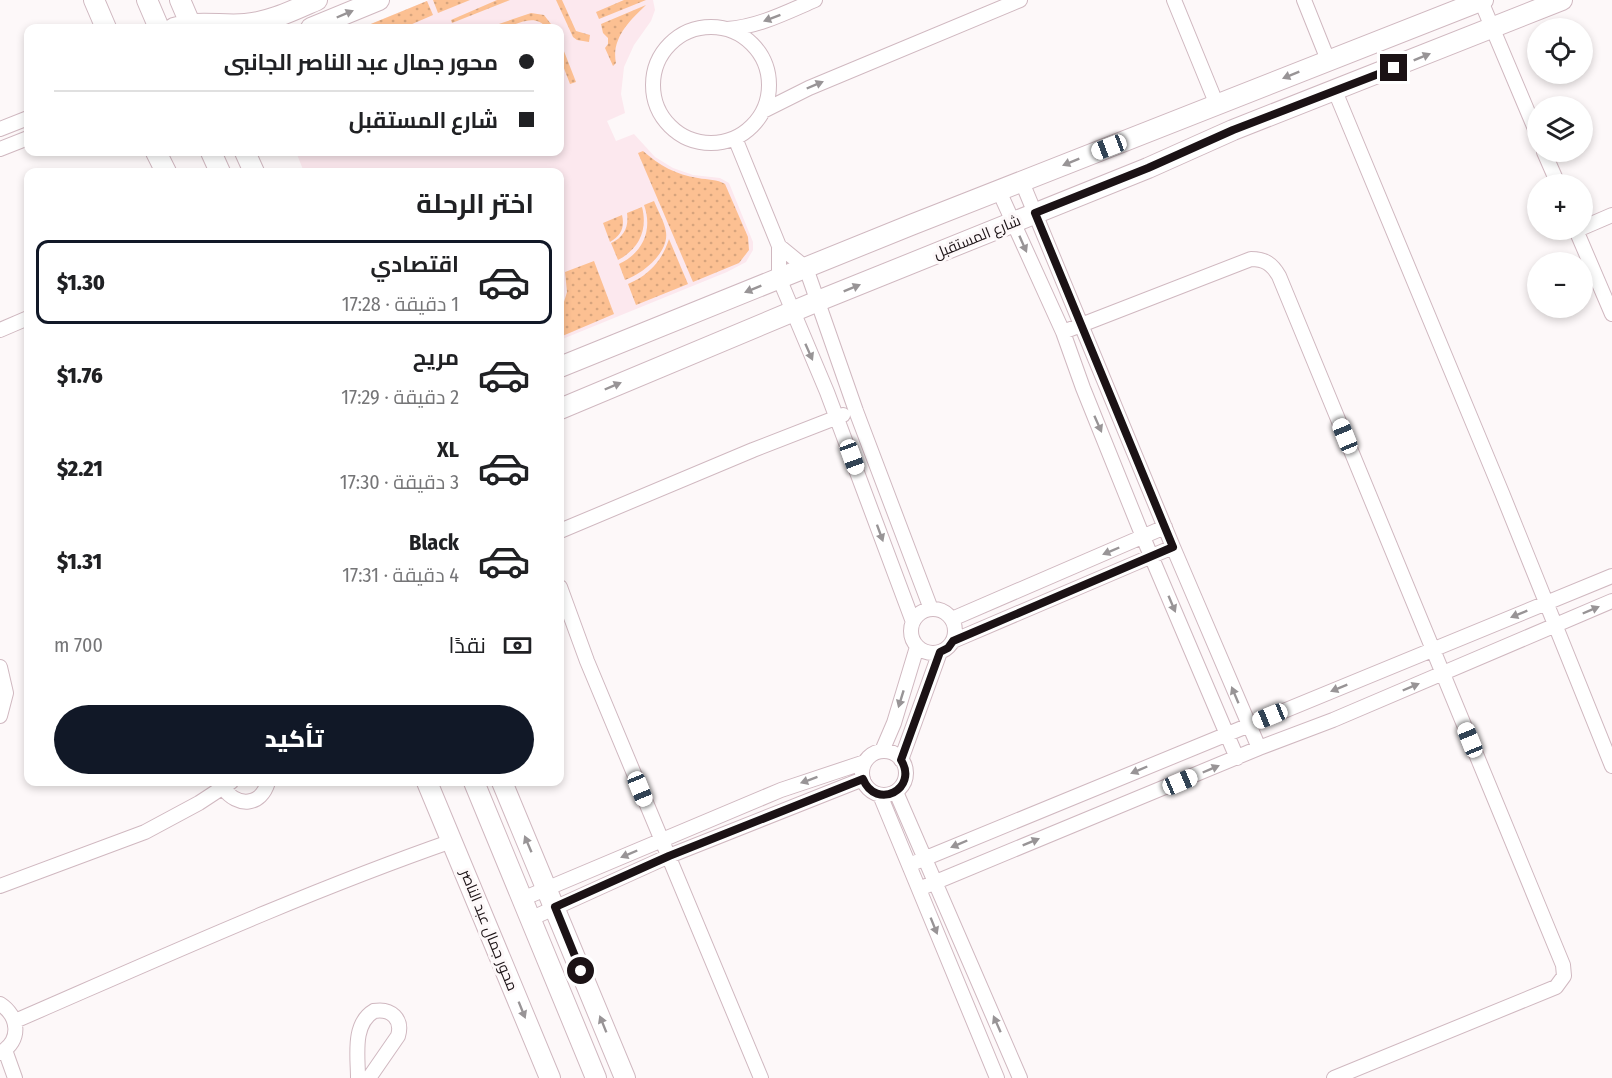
<!DOCTYPE html>
<html lang="ar">
<meta charset="utf-8">
<style>
:root{--surface:#fff;--page:#f2f2f2;--text:#202124;--muted:#757577;--line:#e0e0e0;--accent:#111827}
body{margin:0;font-family:"Fira Sans Condensed",Cairo,sans-serif;background:var(--page);color:var(--text);direction:rtl;height:100vh;display:flex;flex-direction:column;font-size:22px;white-space:nowrap}
*{box-sizing:border-box;margin:0}
p{font-size:20px;color:var(--muted)}
.icon{flex:none;width:33px;height:33px;fill:none;stroke:currentColor;stroke-width:2;stroke-linecap:round;stroke-linejoin:round}
.map{position:relative;flex:1;overflow:hidden;direction:ltr}
.panel{position:absolute;left:24px;top:168px;width:540px;height:618px;display:flex;flex-direction:column;background:var(--surface);border-radius:12px;box-shadow:0 3px 9px #0003;direction:rtl}
.panel>*{flex:none}
.guide{position:absolute;left:24px;top:24px;width:540px;height:132px;border-radius:12px;box-shadow:0 3px 9px #0003;direction:rtl;display:grid;align-content:center;height:132px;padding:0 30px;background:var(--surface)}
.controls{position:absolute;left:1527px;top:18px;display:grid;gap:12px}
.controls a{display:grid;place-items:center;width:66px;height:66px;border-radius:50%;background:var(--surface);box-shadow:0 3px 9px #0003;font-size:30px}
.end{position:absolute;width:27px;height:27px;margin:-14px;border:8px solid #1b1215;background:#fff;box-shadow:0 0 0 3px #fff}
.from{border-radius:50%}
.car{position:absolute;width:18px;height:36px;margin:-18px -9px;border-radius:8px;box-shadow:0 0 4px 2px #0007;background:linear-gradient(#fff 24%,#345 0 40%,#fff 0 76%,#345 0 86%,#fff 0)}
.guide b{display:flex;align-items:center;gap:21px;height:57px;font-size:22px}
.guide b+b{border-top:2px solid var(--line)}
.guide i{width:15px;height:15px;background:var(--text)}
ul{padding:0;list-style:none}
li{display:flex;align-items:center;gap:18px;height:84px;margin:0 12px 9px;padding:0 18px;border:3px solid transparent;border-radius:12px}
li div{flex:1}
li b{display:block;font-size:22px}
li em{font-style:normal;font-weight:800}
li.on{border-color:var(--accent)}
li>.icon{width:54px;height:54px;stroke-width:1.5}
h2{padding:0 30px;font-size:27px;line-height:72px}
.pay{display:flex;align-items:center;gap:15px;height:66px;padding:0 30px;font-size:22px}
.pay p{margin-inline-start:auto}
.action{display:flex;gap:12px;margin-top:auto;padding:12px 30px}
.action a{flex:1;height:69px;border-radius:36px;background:var(--accent);color:#fff;font-size:24px;font-weight:800;line-height:69px;text-align:center}
.map>svg:first-child{display:block}
.built{fill:#fce8ee}
.grass{fill:url(#grass-dots)}
.lines{fill:none;stroke-linecap:round;stroke-linejoin:round}
.street-casing{stroke:#d0b8c0;stroke-width:16}
.secondary-casing{stroke:#d0b8c0;stroke-width:22}
.street{stroke:#fff;stroke-width:14}
.secondary{stroke:#fff;stroke-width:20}
.oneway{fill:#989496}
.route{stroke:#1b1215;stroke-width:8}
.labels{text-anchor:middle;stroke-width:6;stroke-linejoin:round;paint-order:stroke}
.street-label{font-size:15px;fill:#1b1215;stroke:#fdf8f9}
</style>
<div class="map">
<svg width="1612" height="1078" viewBox="0 0 1612 1078">
<defs>
<pattern id="grass-dots" width="8" height="8" patternUnits="userSpaceOnUse" patternTransform="scale(1.5)"><rect width="8" height="8" fill="#fcc092"/><path d="M2 2h.1M6 6h.1" fill="none" stroke="#d7a47d" stroke-width="1.8" stroke-linecap="round"/></pattern>
</defs>
<rect width="100%" height="100%" fill="#fdf8f9"/>
<path class="built" d="M429,0H653L655,10L651,21L634,45L624,67L621,94L625,113L607,121L616,141L634,134L655,157L673,168L693,175L720,178L729,183L753,242V250L746,262L727,272L560,340V172H304L296,152H560V28H361Z"/>
<path class="grass" d="M433,0H470L438,13Z
M497,0H510L452,23L451,20Z
M556,0H562L576,31L590,35L589,42L577,40L573,37Z
M624,0H646L599,19L596,12Z
M427,1L433,15L403,28H361Z
M646,5C629,21 611,39 616,63L613,66L605,48L608,44V38L603,33L601,24Z
M531,13L544,15L554,28H547C534,12 518,25 502,28C497,29 491,28 487,28Z
M560,41L576,82L570,84L560,58Z
M643,151C659,165 676,175 698,178C708,180 717,179 725,184L748,237L749,250L739,263L693,282L638,153Z
M654,201C658,211 665,223 666,232C669,253 642,274 625,280L619,264C643,253 653,230 644,205Z
M642,207C648,230 639,249 618,260L611,243C624,237 629,227 627,213Z
M622,215C625,227 621,236 610,242L603,223Z
M669,239L688,284L636,305L628,284C649,275 662,261 669,239Z
M594,261L614,314L560,337V315L567,292L565,272Z"/>
<g class="lines">
<defs>
<path id="street" d="M1174,0L1217,105
M1304,0L1328,60
M1481,1L1538,136
M653 85a58 58 0 1 1 116 0a58 58 0 1 1-116 0Z
M727,29C758,27 787,12 815,0
M1335,91L1502,493L1612,766
M763,111L809,88L1020,0
M0,129L28,118
M735,138L779,246V278L827,392L913,622
M0,149L28,138
M1544,152L1558,184
M1022,182L1173,547L1259,748
M999,191L1063,332L1083,388L1143,537L1237,758
M1582,228L1612,215
M1576,230L1612,314
M779,246L806,268L856,411L931,609
M0,330L28,318
M1063,332L1251,259C1265,259 1272,264 1279,276L1563,965L1564,976L1556,987L1334,1078
M560,531L753,450L843,415
M560,587L587,661L761,1078
M911 631a22 22 0 1 1 44 0a22 22 0 1 1-44 0Z
M952,619L1165,527
M953,641L1173,547
M0,667L6,693L0,716
M882,751L894,723L917,647
M862 773a22 22 0 1 1 44 0a22 22 0 1 1-44 0Z
M901,760L940,652
M223,788C238,808 261,806 268,782
M896,792L1020,1078
M880,795L997,1078
M909,865L1612,576
M0,886L145,832L199,803L231,782
M919,889L1259,748L1333,720L1612,601
M522,899L781,790L865,762
M530,919L669,856L863,779
M0,1004C19,1016 22,1041 0,1053
M15,1021C160,958 303,893 452,841
M5,1050L15,1078
M358,1078C358,1056 352,1024 374,1011C391,1008 403,1019 398,1036L369,1078"/>
<path id="secondary" d="M94,0L106,28
M147,0L159,28
M180,0L192,28
M174,28C197,20 221,26 245,24C270,22 294,10 317,0
M311,28L379,0
M156,152L166,172
M211,152L220,172
M245,152L254,172
M560,367L911,225L1483,0
M560,409L818,301L1148,168L1233,130L1562,0
M427,782L550,1078
M474,782L596,1078
M502,782L625,1078"/>
</defs>
<use href="#street" class="street-casing"/>
<use href="#secondary" class="secondary-casing"/>
<use href="#street" class="street"/>
<use href="#secondary" class="secondary"/>
</g>
<defs><path id="oneway-solid" d="M-6-.8H1V-3.2L6.5 0L1 3.2V.8H-6Z" transform="scale(1.5)"/></defs>
<g class="oneway">
<use href="#oneway-solid" transform="translate(345 14) rotate(-23)"/>
<use href="#oneway-solid" transform="translate(772 18) rotate(159)"/>
<use href="#oneway-solid" transform="translate(1422 57) rotate(-22)"/>
<use href="#oneway-solid" transform="translate(1291 75) rotate(158)"/>
<use href="#oneway-solid" transform="translate(815 85) rotate(-23)"/>
<use href="#oneway-solid" transform="translate(1071 162) rotate(158)"/>
<use href="#oneway-solid" transform="translate(1023 244) rotate(66)"/>
<use href="#oneway-solid" transform="translate(852 288) rotate(-22)"/>
<use href="#oneway-solid" transform="translate(753 289) rotate(158)"/>
<use href="#oneway-solid" transform="translate(809 352) rotate(66)"/>
<use href="#oneway-solid" transform="translate(613 386) rotate(-23)"/>
<use href="#oneway-solid" transform="translate(1098 424) rotate(66)"/>
<use href="#oneway-solid" transform="translate(880 533) rotate(70)"/>
<use href="#oneway-solid" transform="translate(1111 551) rotate(157)"/>
<use href="#oneway-solid" transform="translate(1172 604) rotate(67)"/>
<use href="#oneway-solid" transform="translate(1591 610) rotate(-23)"/>
<use href="#oneway-solid" transform="translate(1519 614) rotate(158)"/>
<use href="#oneway-solid" transform="translate(1411 687) rotate(-23)"/>
<use href="#oneway-solid" transform="translate(1339 688) rotate(158)"/>
<use href="#oneway-solid" transform="translate(1235 695) rotate(-113)"/>
<use href="#oneway-solid" transform="translate(901 699) rotate(107)"/>
<use href="#oneway-solid" transform="translate(1211 769) rotate(-23)"/>
<use href="#oneway-solid" transform="translate(1139 770) rotate(157)"/>
<use href="#oneway-solid" transform="translate(809 780) rotate(160)"/>
<use href="#oneway-solid" transform="translate(1031 842) rotate(-22)"/>
<use href="#oneway-solid" transform="translate(528 844) rotate(-113)"/>
<use href="#oneway-solid" transform="translate(959 844) rotate(157)"/>
<use href="#oneway-solid" transform="translate(629 854) rotate(157)"/>
<use href="#oneway-solid" transform="translate(934 926) rotate(68)"/>
<use href="#oneway-solid" transform="translate(522 1010) rotate(68)"/>
<use href="#oneway-solid" transform="translate(603 1024) rotate(-112)"/>
<use href="#oneway-solid" transform="translate(997 1024) rotate(-114)"/>
</g>
<g class="lines">
<path class="route" d="M581,971L555,907L669,856L863,779C876,811 919,789 901,760L940,652L948,648L953,641L1173,547L1035,213L1148,168L1233,130L1394,68"/>
</g>
<g class="labels">
<g class="street-label">
<text transform="translate(977 237) rotate(-22)" y="5">شارع المستقبل</text>
<text transform="translate(489 930) rotate(68)" y="5">محور جمال عبد الناصر</text>
</g>
</g>
</svg>
<div class="controls">
<a><svg class="icon" aria-label="locate" viewBox="0 0 24 24"><circle cx="12" cy="12" r="6"/><path d="M12 2v4M12 18v4M2 12h4M18 12h4"/></svg></a>
<a><svg class="icon" aria-label="layers" viewBox="0 0 24 24"><path d="M12 4l9 5-9 5-9-5zM3 14l9 5 9-5"/></svg></a>
<a>+</a>
<a>−</a>
</div>
<i class="end from" style="left:581px;top:971px"></i>
<i class="end" style="left:1394px;top:68px"></i>
<i class="car" style="left:1109px;top:147px;rotate:249deg"></i>
<i class="car" style="left:1345px;top:436px;rotate:338deg"></i>
<i class="car" style="left:852px;top:457px;rotate:160deg"></i>
<i class="car" style="left:1270px;top:716px;rotate:248deg"></i>
<i class="car" style="left:1470px;top:740px;rotate:338deg"></i>
<i class="car" style="left:1180px;top:782px;rotate:67deg"></i>
<i class="car" style="left:640px;top:789px;rotate:158deg"></i>
<div class="guide">
<b><i class="from"></i>محور جمال عبد الناصر الجانبى</b>
<b><i></i>شارع المستقبل</b>
</div>
<section class="panel">
<h2>اختر الرحلة</h2>
<ul>
<li class="on"><svg class="icon" aria-label="car" viewBox="0 0 24 24"><path d="M5 17H2v-5l4-1 3-4h7l3 4 3 1v5h-3M9 17h6M6 11h13"/><circle cx="7" cy="17" r="2"/><circle cx="17" cy="17" r="2"/></svg><div><b>اقتصادي</b><p>1 دقيقة · 17:28</p></div><em>$1.30</em></li>
<li><svg class="icon" aria-label="car" viewBox="0 0 24 24"><path d="M5 17H2v-5l4-1 3-4h7l3 4 3 1v5h-3M9 17h6M6 11h13"/><circle cx="7" cy="17" r="2"/><circle cx="17" cy="17" r="2"/></svg><div><b>مريح</b><p>2 دقيقة · 17:29</p></div><em>$1.76</em></li>
<li><svg class="icon" aria-label="car" viewBox="0 0 24 24"><path d="M5 17H2v-5l4-1 3-4h7l3 4 3 1v5h-3M9 17h6M6 11h13"/><circle cx="7" cy="17" r="2"/><circle cx="17" cy="17" r="2"/></svg><div><b>XL</b><p>3 دقيقة · 17:30</p></div><em>$2.21</em></li>
<li><svg class="icon" aria-label="car" viewBox="0 0 24 24"><path d="M5 17H2v-5l4-1 3-4h7l3 4 3 1v5h-3M9 17h6M6 11h13"/><circle cx="7" cy="17" r="2"/><circle cx="17" cy="17" r="2"/></svg><div><b>Black</b><p>4 دقيقة · 17:31</p></div><em>$1.31</em></li>
</ul>
<div class="pay"><svg class="icon" aria-label="cash" viewBox="0 0 24 24"><path d="M3 7h18v10H3z"/><circle cx="12" cy="12" r="2"/></svg>نقدًا<p>700 m</p></div>
<div class="action"><a>تأكيد</a></div>
</section>
</div>
